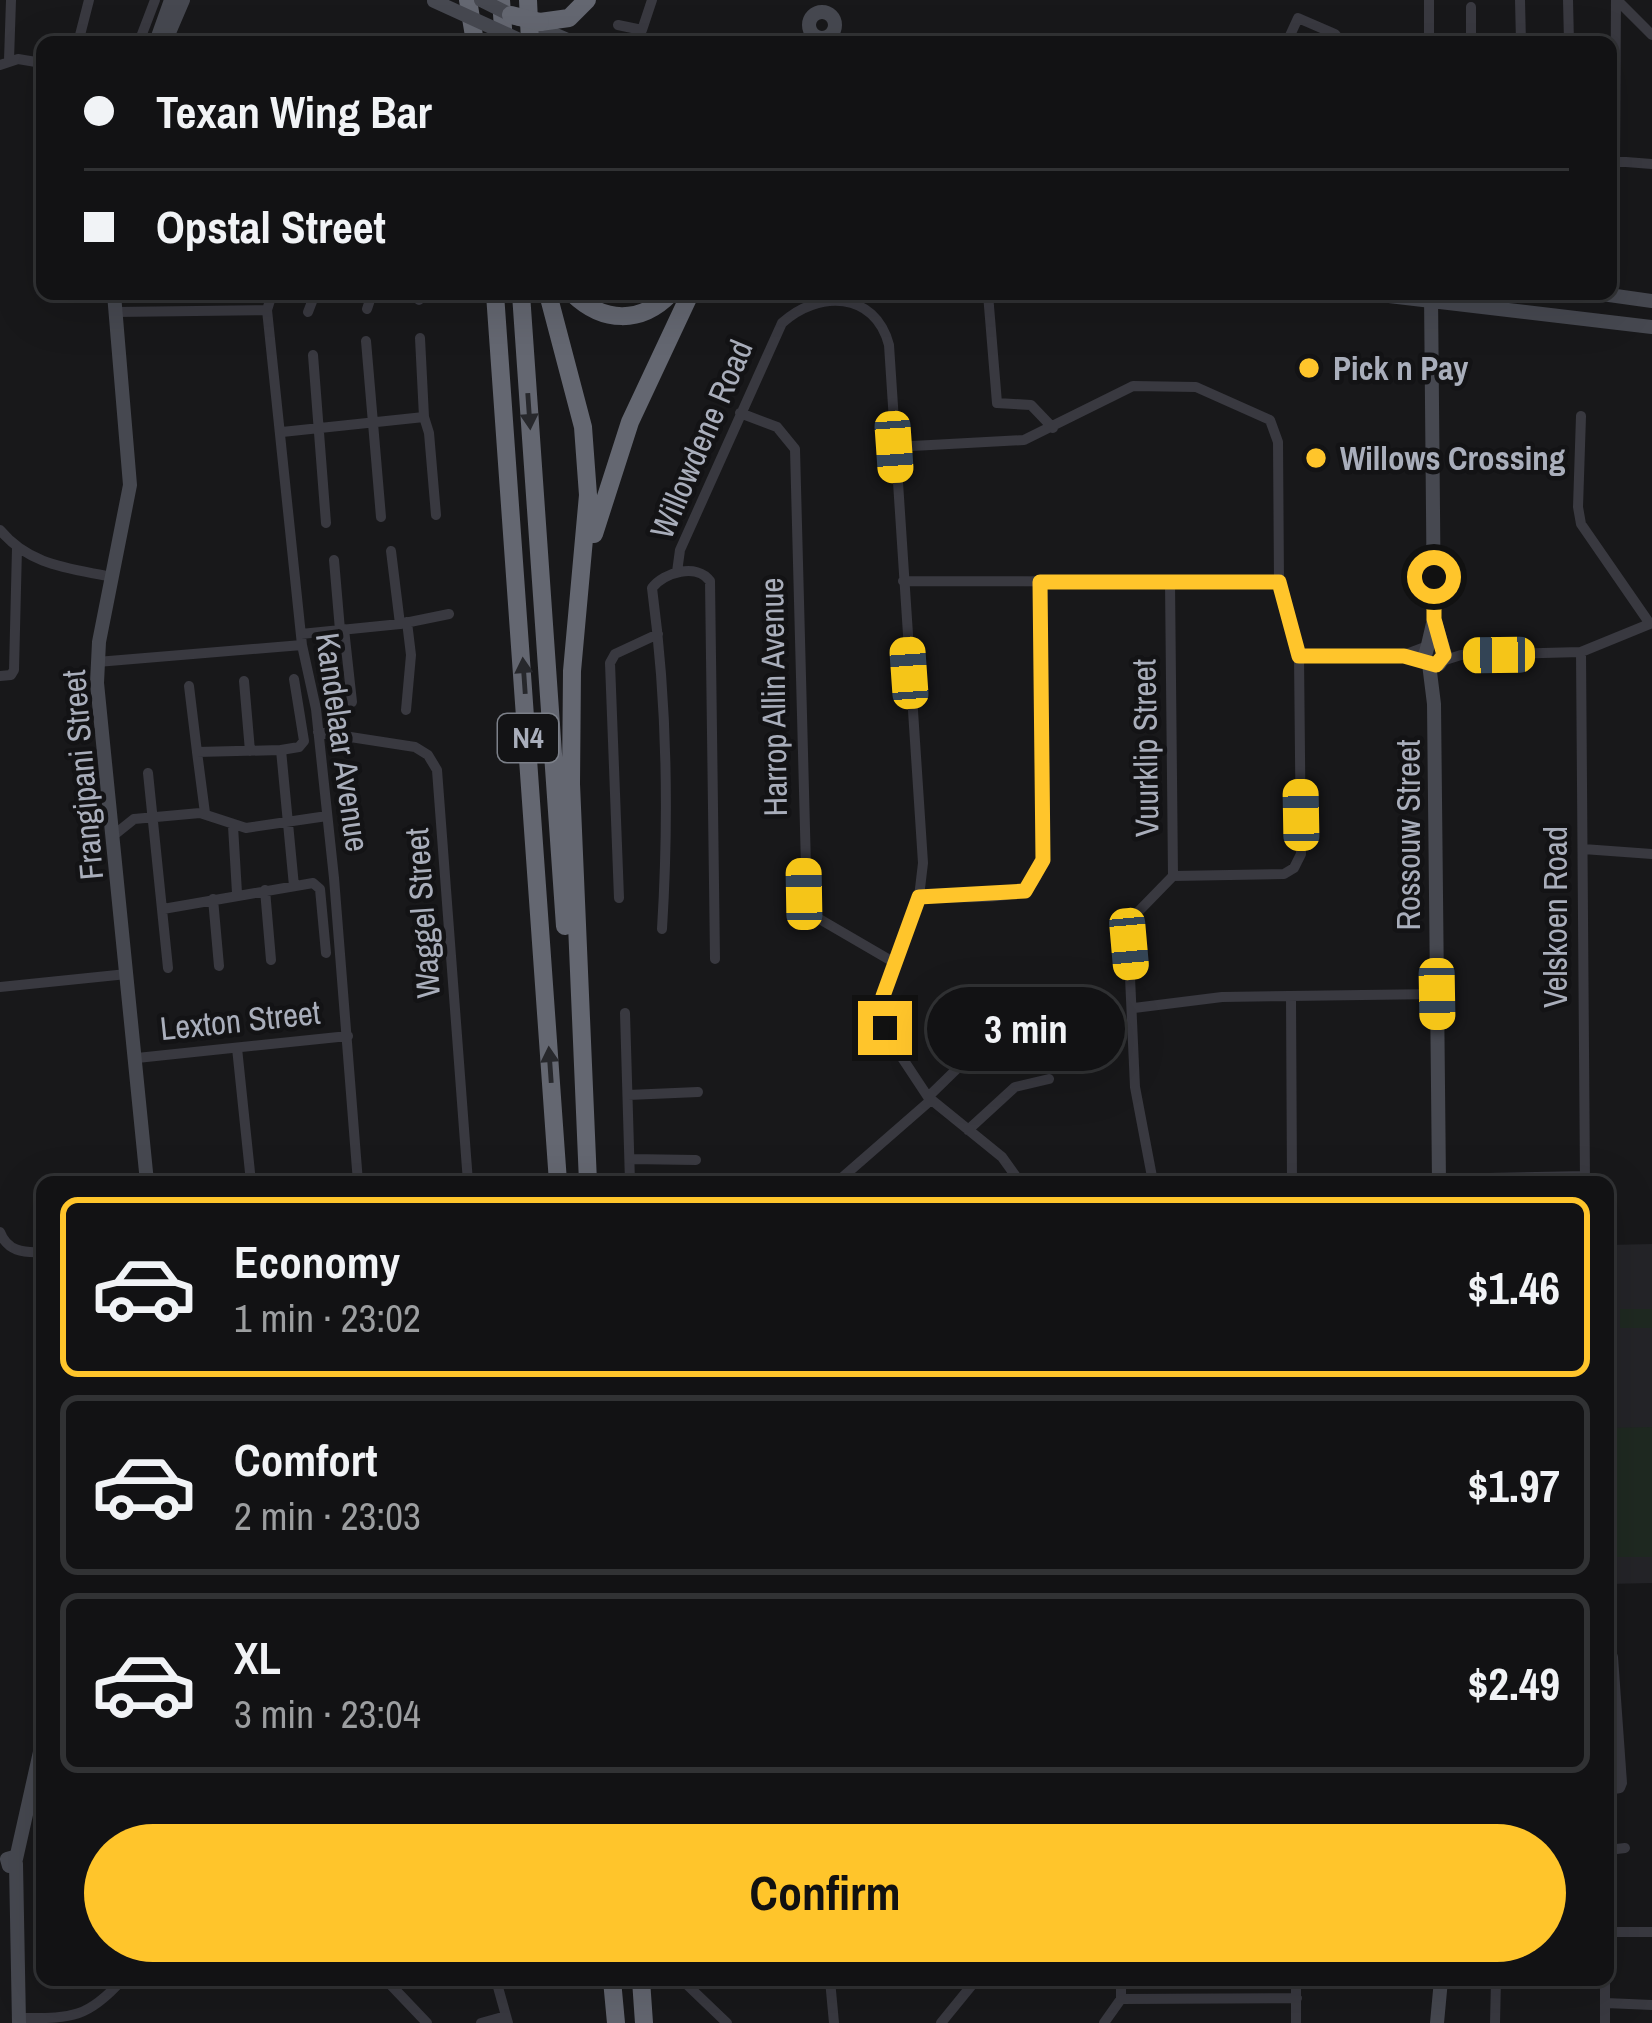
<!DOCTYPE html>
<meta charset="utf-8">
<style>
:root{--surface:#121214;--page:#1f2022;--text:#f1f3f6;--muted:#9c9ea0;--line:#313234;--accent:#ffc52b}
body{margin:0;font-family:"Archivo Narrow",sans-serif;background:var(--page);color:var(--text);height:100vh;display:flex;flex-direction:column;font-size:45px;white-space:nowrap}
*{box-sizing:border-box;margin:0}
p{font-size:39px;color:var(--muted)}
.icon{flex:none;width:66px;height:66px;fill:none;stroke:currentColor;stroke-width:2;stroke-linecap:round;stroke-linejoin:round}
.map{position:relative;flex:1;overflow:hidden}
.sheet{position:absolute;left:36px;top:1176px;width:1578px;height:810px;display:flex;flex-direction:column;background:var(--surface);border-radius:18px;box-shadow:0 12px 48px #0002,0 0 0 3px var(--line)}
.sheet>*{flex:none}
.top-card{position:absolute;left:36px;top:36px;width:1581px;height:264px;border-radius:18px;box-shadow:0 12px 48px #0002,0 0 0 3px var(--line);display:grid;align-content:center;height:264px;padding:0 48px;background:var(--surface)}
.end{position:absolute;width:54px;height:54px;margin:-27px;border:15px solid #ffc52b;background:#111;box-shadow:0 0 0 6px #111}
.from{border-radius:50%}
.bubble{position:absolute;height:84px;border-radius:42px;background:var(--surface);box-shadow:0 12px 48px #0002,0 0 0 3px var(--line);font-size:39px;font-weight:700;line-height:84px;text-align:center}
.car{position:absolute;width:36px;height:72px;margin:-36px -18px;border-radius:15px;box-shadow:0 0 9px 3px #0007;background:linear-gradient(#f5c518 24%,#345 0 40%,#f5c518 0 76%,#345 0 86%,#f5c518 0)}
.top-card b{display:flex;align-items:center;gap:42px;height:114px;font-size:45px}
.top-card b+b{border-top:3px solid var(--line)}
.top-card i{width:30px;height:30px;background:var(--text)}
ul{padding:21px 0 0;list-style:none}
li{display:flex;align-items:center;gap:36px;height:180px;margin:0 24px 18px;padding:0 24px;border:6px solid var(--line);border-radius:18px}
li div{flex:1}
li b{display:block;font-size:45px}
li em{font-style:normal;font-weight:700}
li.current{border-color:var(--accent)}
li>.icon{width:108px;height:108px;stroke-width:1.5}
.cta{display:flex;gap:24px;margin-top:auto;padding:24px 48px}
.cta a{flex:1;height:138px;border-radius:72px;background:var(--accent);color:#111;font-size:48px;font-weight:700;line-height:138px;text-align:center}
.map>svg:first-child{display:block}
.built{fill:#242428}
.green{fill:#1f2921}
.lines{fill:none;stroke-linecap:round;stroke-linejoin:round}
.street{stroke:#393940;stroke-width:10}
.secondary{stroke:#464850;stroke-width:14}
.highway{stroke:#646771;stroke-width:18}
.secondary-bridge{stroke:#464850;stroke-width:14}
.highway-bridge{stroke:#646771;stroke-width:18}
.oneway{fill:#27282c}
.route{stroke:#ffc52b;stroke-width:15}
.poi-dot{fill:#ffc52b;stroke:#131315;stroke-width:4.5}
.labels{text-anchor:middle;stroke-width:9;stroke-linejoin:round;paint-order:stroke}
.shield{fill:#131315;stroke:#7c8089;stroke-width:3}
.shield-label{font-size:30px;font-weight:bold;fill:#a9aebb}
.poi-label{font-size:33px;font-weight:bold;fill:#a9aebb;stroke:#131315;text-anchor:start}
.street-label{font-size:33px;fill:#a9aebb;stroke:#131315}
</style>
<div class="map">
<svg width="1652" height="2023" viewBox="0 0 1652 2023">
<rect width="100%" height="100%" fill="#18181a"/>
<path class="built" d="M1652,1044V1583L1608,1584V1245L1652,1244Z"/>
<path class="green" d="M1620,1309H1652V1328H1620Z
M1652,1427V1557H1608V1428Z"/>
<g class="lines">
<path class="street" d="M1429,0V42
M1520,0L1521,42
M1568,0L1569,42
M1617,0L1652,35
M1471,7V42
M618,25L642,30L652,0
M79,39L89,0
M139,42L155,0
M1287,42L1298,18L1335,34L1341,42
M9,60L11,0
M0,65L18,59L42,63
M1613,161L1652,164
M1611,218L1615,161L1616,0
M272,294L267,310L302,645L316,709L334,878L358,1182
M419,294V300
M988,294L997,403L1031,405L1053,428
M367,309L372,294
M115,312L267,310
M308,312L315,294
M366,341L381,517
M313,355L326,523
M740,413L777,427L795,449L807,905L816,917L895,963
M1581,416L1578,507L1581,524L1650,624
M424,417L429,433L436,515
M282,432L424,417L420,338
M894,447L1024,440L1133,386L1196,387L1270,420L1278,442L1279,582L1299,656L1301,854L1294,868L1284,874L1173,876
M0,530C30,566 69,568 112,577
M391,551L400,624
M334,560L340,630
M677,572L680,550L782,323C818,290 875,291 889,345L923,863L919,897L883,996L882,1014L891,1041L928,1097L1002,1157L1020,1182
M903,581L1279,582
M344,629L352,702
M301,634L400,624L449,614
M1581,652L1585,1182
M1299,656L1404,655L1425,647
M1442,661L1461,655L1581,652L1652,623
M97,662L302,645
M0,676L11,675L14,670L17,548
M294,679L304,741L299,747L281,750L294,886
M244,681L250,751
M189,686L197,752L281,750
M406,710L411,655L407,622
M318,732L415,747L428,755L437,770L468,1182
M197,752L205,813
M148,773L168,968
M233,826L237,893
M114,835L134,819L200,813L246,828L327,816
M1583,849L1652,854
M265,890L271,960
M919,897C943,896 1012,902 1029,887C1037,879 1039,870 1043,860L1040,582
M619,898L610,663L615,654L658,634
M213,899L219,966
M163,909L313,883L320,889L326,953
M662,929C669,816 667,700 652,588C664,572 697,563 710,581L715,959
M0,987L127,974
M1291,997L1292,1182
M1134,1008L1222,997L1437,994
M625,1013L630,1182
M237,1048L251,1182
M137,1058L348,1036
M628,1095L698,1092
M928,1097L968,1058
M968,1130L1015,1087L1049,1079
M630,1159L696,1160
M1439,1179L1585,1176
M837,1182L931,1100
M1153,1182L1135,1087L1128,933L1136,914L1173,876L1170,582
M0,1232C7,1251 23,1253 42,1252
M1608,1653L1613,1657L1622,1783L1620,1788L1608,1790
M1608,1850L1625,1848
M1608,1932H1652
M386,1980L427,2023
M496,1980L508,2023
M682,1980L727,2023
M830,1980L834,2023
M1121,1999L1297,1998
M1606,2003L1652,2005
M19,2018C70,2018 86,2020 122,1980
M481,2023L506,2016
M941,2023L976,1980
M1104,2023L1121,1999V1980
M1296,2023V1980
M1495,2023L1496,1980
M1605,2023V1980"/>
<path class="secondary" d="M809 25a13 13 0 1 1 26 0a13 13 0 1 1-26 0Z
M535,26L572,42
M156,42L171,0
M165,42L183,0
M114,294L130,485L99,642L97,683L147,1182
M1372,294L1652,327
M1602,294L1652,301
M1428,645L1434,619L1431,294
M1428,645L1424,659L1429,664H1439L1445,655L1435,622
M1429,664L1434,704L1439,1182
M14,1857L16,1864L9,1866L7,1859Z
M16,1859L42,1743
M16,1864L19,2023
M1437,2023L1441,1980"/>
<path class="highway" d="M468,0L475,42
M501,0L504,42
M528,0L530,42
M540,22L569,18L587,0
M495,294L558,1182
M521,294L565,926
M548,294L583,427L588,495L572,671L571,784L588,1182
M573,294C603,323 641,324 670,294
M594,534L630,422L690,294
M612,1980L616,2023
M641,1980L644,2023"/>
<path class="secondary-bridge" d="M481,0L519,19
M434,1L524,42"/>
<path class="highway-bridge" d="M511,15L540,22"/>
</g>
<defs><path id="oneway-solid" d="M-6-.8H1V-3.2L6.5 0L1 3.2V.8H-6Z" transform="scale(3)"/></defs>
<g class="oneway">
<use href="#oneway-solid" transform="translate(529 411) rotate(86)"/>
<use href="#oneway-solid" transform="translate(524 676) rotate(-94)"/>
<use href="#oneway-solid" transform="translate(550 1065) rotate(-94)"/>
</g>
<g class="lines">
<path class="route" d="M885,1028L883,996L919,897L1025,891L1043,860L1040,582H1279L1299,656H1404L1436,665L1444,655L1434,619V577"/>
</g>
<g class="poi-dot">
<circle cx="1309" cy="368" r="12"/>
<circle cx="1316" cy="458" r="12"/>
</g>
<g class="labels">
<rect class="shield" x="498" y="714" width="60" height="48" rx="9"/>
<g class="shield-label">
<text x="528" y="748">N4</text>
</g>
<g class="poi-label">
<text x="1333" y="380">Pick n Pay</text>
<text x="1340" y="470">Willows Crossing</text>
</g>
<g class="street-label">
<text transform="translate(701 439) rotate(-67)" y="12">Willowdene Road</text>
<text transform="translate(773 697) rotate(-91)" y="12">Harrop Allin Avenue</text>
<text transform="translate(343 742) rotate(82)" y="12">Kandelaar Avenue</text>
<text transform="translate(1145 748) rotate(-91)" y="12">Vuurklip Street</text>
<text transform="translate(82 775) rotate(-95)" y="12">Frangipani Street</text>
<text transform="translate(1408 835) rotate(-90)" y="12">Rossouw Street</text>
<text transform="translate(422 913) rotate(-94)" y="12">Waggel Street</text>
<text transform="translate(1555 917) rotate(-90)" y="12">Velskoen Road</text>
<text transform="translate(240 1020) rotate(-6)" y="12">Lexton Street</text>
</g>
</g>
</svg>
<i class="end from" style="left:1434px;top:577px"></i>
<i class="end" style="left:885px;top:1028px"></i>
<div class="bubble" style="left:927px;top:987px;width:198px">3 min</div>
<i class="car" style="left:894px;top:447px;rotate:176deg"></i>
<i class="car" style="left:1499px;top:655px;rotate:269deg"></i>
<i class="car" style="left:909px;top:673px;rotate:356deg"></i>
<i class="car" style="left:1301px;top:815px;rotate:359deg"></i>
<i class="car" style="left:804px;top:894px;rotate:359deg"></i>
<i class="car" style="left:1129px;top:944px;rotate:175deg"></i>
<i class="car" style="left:1437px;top:994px;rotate:179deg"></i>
<div class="top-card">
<b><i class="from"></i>Texan Wing Bar</b>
<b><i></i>Opstal Street</b>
</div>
<section class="sheet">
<ul>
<li class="current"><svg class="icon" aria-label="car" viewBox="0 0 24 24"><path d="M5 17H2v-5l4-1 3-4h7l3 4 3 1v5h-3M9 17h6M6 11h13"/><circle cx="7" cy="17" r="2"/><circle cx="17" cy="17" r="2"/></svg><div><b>Economy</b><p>1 min · 23:02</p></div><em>$1.46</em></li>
<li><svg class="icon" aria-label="car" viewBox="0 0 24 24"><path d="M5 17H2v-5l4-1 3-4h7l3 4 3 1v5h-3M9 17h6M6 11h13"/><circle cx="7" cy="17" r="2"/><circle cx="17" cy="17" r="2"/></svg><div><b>Comfort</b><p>2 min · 23:03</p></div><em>$1.97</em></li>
<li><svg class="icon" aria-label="car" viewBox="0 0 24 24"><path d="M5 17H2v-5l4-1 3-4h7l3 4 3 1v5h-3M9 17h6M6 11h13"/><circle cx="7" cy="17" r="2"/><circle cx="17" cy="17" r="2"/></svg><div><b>XL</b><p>3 min · 23:04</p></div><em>$2.49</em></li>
</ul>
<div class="cta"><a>Confirm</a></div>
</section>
</div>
